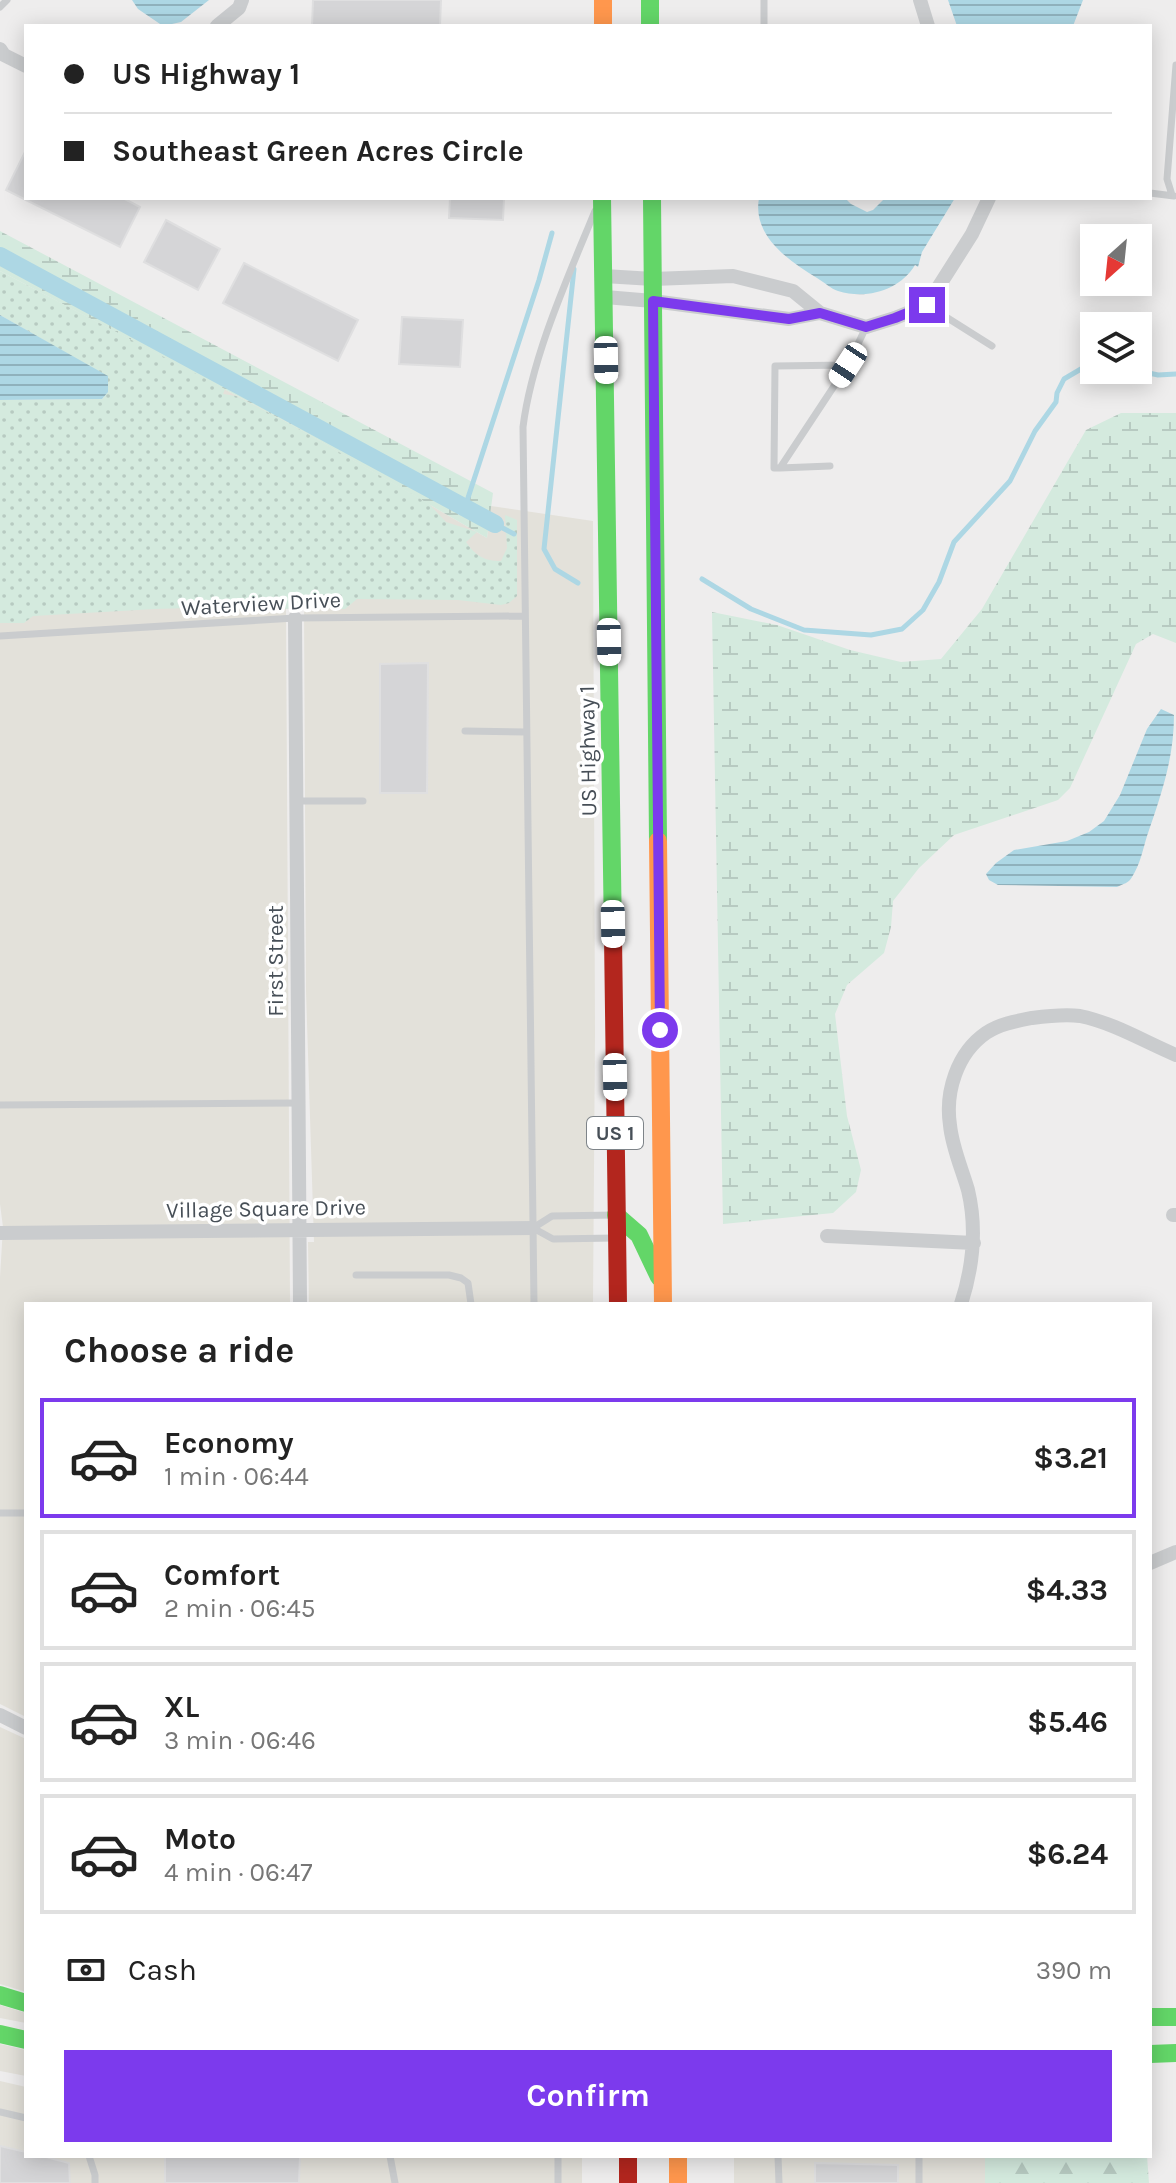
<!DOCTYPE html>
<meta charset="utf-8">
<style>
:root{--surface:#fff;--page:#f2f2f2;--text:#222;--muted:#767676;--line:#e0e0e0;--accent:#7c3aed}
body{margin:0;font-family:Karla,sans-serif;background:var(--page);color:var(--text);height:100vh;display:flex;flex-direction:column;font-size:30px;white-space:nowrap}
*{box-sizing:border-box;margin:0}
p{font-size:26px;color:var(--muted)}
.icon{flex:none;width:44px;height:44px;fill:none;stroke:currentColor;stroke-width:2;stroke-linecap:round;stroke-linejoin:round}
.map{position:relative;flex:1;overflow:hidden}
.sheet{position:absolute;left:24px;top:1302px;width:1128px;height:856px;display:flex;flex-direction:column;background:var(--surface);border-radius:0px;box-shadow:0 4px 20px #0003}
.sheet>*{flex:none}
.guide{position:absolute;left:24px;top:24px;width:1128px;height:176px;border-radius:0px;box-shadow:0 4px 20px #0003;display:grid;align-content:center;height:176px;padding:0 40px;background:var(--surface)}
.needle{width:52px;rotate:207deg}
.buttons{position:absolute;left:1080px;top:224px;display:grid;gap:16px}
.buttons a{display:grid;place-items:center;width:72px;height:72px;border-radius:0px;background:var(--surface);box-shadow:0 4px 20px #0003;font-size:40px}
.end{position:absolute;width:36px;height:36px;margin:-18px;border:10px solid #7c3aed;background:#fff;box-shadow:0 0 0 4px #fff}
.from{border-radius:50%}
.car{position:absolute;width:24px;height:48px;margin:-24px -12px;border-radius:10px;box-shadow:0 0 6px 2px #0007;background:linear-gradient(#fff 24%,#345 0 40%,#fff 0 76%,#345 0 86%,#fff 0)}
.guide b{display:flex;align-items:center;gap:28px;height:76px;font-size:30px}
.guide b+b{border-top:2px solid var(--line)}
.guide i{width:20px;height:20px;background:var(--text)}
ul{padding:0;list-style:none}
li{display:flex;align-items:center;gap:24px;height:120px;margin:0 16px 12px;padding:0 24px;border:4px solid var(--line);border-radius:0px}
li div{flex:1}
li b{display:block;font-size:30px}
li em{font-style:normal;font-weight:700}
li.active{border-color:var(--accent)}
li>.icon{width:72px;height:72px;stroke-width:1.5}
h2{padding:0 40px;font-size:36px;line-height:96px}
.pay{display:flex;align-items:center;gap:20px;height:88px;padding:0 40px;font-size:30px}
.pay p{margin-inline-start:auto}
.primary-button{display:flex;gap:16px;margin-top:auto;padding:16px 40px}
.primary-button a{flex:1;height:92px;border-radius:0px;background:var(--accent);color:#fff;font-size:32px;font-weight:700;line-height:92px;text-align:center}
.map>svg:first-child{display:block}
.commercial{fill:#e3e1da}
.forest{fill:url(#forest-firs)}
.wetland{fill:url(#wetland-marsh)}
.park{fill:url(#park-dots)}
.water{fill:url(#water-rules)}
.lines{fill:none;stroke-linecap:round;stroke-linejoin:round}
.stream{stroke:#add7e4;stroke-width:5}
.canal{stroke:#add7e4;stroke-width:18}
.building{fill:#d5d5d7;stroke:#dfdfe0;stroke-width:2}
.lane{stroke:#caccce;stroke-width:7}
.street{stroke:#caccce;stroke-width:14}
.fast{stroke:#63d668;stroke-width:18}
.slow{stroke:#ff974d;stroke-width:18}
.jam{stroke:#b3261e;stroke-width:18}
.route{stroke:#7c3aed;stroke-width:10}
.labels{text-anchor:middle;stroke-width:7;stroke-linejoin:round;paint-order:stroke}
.shield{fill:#fff;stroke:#7e8489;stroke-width:2}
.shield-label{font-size:20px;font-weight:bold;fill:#474f57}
.street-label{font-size:22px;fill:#474f57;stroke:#fff}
</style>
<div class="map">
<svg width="1176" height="2183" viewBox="0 0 1176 2183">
<defs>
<pattern id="forest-firs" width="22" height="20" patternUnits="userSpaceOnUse" patternTransform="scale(2)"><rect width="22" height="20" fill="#d4eade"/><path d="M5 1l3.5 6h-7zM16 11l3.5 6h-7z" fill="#b7cac1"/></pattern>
<pattern id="wetland-marsh" width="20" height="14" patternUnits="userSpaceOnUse" patternTransform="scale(2)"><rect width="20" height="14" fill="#d4eade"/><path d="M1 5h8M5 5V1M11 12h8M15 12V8" fill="none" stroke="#b7cac1"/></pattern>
<pattern id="park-dots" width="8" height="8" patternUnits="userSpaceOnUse" patternTransform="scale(2)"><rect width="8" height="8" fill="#d4eade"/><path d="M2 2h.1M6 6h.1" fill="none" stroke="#b7cac1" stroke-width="1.8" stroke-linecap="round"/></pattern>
<pattern id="water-rules" width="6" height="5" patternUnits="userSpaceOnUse" patternTransform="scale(2)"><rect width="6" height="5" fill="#add7e4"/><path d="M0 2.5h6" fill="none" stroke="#8fb1bc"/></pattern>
</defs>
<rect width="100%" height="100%" fill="#eeeded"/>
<path class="commercial" d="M175,363L292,425L487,538L491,506L593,521L595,1033L593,1304H309L308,1242H314L306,991L304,607L286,609L290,1304H26V1717L0,1704V1277L3,1227L0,1204V410L102,409L118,380Z
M0,1727L26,1739V1992L0,1984Z
M0,2005L26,2013V2023L0,2018Z
M0,2044L26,2050V2076L0,2071Z
M0,2081L26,2087V2156H582V2183H0Z
M734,2156H985V2183H734Z"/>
<path class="forest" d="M985,2156H1147L1149,2183H985Z"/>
<path class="wetland" d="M0,231L493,493L487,538L292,425L0,271Z
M1121,413H1176V643L1153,634L1136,644L1070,788L1058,800L954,835L919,868L893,901L891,927L884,953L847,985L835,1014L847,1116L861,1170L856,1192L833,1213L723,1224L712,612L777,625L850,650L901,662L941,659L982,609L1086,430Z"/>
<path class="park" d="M0,271L225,389L223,394L236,396L292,425L429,504L446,522L477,532L466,542C476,556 484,561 501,561L507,548L505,515L517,520V596L509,603L501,605L458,600L357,599L345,609L305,607L263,611L260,606L155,609L33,616L24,623H0V400L102,399L107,393L108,377L0,315Z"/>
<path class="water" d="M132,0H209L181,22L163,26L138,9Z
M948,0H1083L1073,26H957Z
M759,198H845L851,204L867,212L873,210L885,198H955L922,252L918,267L915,265C900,290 867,300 838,291C831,289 824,282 817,278C789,261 752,236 759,198Z
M0,315L108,376V392L102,399L0,400Z
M1161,709L1174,715C1174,759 1161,795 1147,836C1143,849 1140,865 1132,877C1129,883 1123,884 1117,887L998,885L989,880L986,874L996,863L1014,850L1067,841L1089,832L1104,821L1120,795L1147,729Z"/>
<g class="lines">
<path class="stream" d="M574,269L544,549L555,569L578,583
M1135,370L1158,375L1176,374
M465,507L539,280L552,233
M495,524L514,534
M702,579L751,609L804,630L871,635L902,629L923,610L939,582L954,542L1010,481L1035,431L1056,402L1057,393L1064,379L1086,366L1094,367"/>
<path class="canal" d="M0,256L495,524"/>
</g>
<path class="building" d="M313,0H441L440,26H312Z
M26,150V198H123L140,207L120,247L6,190Z
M450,198H504L503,220L449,218Z
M166,220L220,249L198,290L144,262Z
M244,263L358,320L338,361L223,303Z
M402,317L463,320L460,367L399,364Z
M428,663L427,793H380V664Z
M0,2146L26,2152V2156H42L69,2163L70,2183H0Z
M165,2156H300L299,2183H165Z
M815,2163L898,2165V2183H815Z"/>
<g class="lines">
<path class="lane" d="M764,0V26
M0,7L7,0
M1150,193L1174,196
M1172,195L1167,179L1176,65
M927,305L992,346
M848,365L775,366L774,468H780L848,365L866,327
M780,468L830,466
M0,636L295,618L524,616
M465,731L526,732
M297,801H363
M0,1105L297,1103
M533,1228L553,1239L615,1238
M533,1228L552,1216L615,1215
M356,1275H449L461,1278L468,1283L471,1304
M534,1304L523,427C532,356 568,277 595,211
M0,1513H26
M0,2112L26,2118
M89,2156L95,2175V2183
M390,2156L395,2183
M558,2156V2183
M778,2156L779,2183
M919,2156V2183"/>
<path class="street" d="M920,0L928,26
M217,26L239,8L242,0
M0,49L4,55L26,66
M604,276L653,279L733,276L793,291L820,313L866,327L895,318L927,305L972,234L989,198
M605,297L653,301L789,319L820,313
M295,618L300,1304
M1173,1215H1176
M0,1233L533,1228
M827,1236L974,1243
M961,1304C973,1267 977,1228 968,1190C962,1169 952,1147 950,1125C945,1092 957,1053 986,1033C999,1024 1016,1021 1032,1018C1047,1016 1065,1014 1080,1016C1114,1023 1145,1042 1176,1055
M1150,1563L1176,1552
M0,1715L26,1728"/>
<path class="fast" d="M650,0V26
M602,198L613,937
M652,198L658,841
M616,1215L639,1235L659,1277
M0,1995L26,2003
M1150,2017H1176
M0,2034L26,2040
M1150,2054L1176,2053"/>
<path class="slow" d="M603,0V26
M658,841L663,1304
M678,2156V2183"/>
<path class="jam" d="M613,937L618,1304
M628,2156V2183"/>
</g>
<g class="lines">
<path class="route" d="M660,1030L653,301L789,319L820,313L866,327L895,318L927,305"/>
</g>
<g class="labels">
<rect class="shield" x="587" y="1117" width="56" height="32" rx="6"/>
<g class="shield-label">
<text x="615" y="1140">US 1</text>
</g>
<g class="street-label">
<text transform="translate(261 603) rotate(-3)" y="8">Waterview Drive</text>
<text transform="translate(587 751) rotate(-91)" y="8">US Highway 1</text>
<text transform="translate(275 961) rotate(-90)" y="8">First Street</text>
<text transform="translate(266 1208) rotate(-1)" y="8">Village Square Drive</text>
</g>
</g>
</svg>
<div class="buttons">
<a><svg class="needle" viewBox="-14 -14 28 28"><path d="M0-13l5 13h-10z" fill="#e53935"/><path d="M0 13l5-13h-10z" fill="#767676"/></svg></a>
<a><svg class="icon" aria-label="layers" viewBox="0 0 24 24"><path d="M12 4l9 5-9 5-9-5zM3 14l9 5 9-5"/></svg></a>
</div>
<i class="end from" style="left:660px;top:1030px"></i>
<i class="end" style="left:927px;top:305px"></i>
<i class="car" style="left:606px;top:360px;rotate:179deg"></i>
<i class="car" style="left:848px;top:365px;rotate:213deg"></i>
<i class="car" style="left:609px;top:642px;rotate:179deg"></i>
<i class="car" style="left:613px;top:924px;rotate:179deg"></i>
<i class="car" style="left:615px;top:1077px;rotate:179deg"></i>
<div class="guide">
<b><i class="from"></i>US Highway 1</b>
<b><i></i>Southeast Green Acres Circle</b>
</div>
<section class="sheet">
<h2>Choose a ride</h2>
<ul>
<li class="active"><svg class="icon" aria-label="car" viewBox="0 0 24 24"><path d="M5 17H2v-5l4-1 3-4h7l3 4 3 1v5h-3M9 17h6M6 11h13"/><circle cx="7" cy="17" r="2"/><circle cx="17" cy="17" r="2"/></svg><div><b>Economy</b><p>1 min · 06:44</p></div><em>$3.21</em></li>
<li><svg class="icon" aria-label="car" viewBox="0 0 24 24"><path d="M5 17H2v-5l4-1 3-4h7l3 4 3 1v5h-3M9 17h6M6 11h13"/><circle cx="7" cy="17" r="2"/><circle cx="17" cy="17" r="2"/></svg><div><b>Comfort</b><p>2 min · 06:45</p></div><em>$4.33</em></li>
<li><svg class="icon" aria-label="car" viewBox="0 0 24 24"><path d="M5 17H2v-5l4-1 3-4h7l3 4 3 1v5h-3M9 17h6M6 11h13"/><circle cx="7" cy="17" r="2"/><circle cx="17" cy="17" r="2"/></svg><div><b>XL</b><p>3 min · 06:46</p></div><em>$5.46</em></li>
<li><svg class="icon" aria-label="car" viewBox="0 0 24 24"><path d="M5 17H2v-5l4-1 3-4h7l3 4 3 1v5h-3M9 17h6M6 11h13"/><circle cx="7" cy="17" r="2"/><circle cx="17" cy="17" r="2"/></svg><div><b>Moto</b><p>4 min · 06:47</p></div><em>$6.24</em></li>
</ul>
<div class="pay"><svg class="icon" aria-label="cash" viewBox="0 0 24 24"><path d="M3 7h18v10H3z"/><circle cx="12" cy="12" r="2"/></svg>Cash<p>390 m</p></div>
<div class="primary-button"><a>Confirm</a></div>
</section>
</div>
